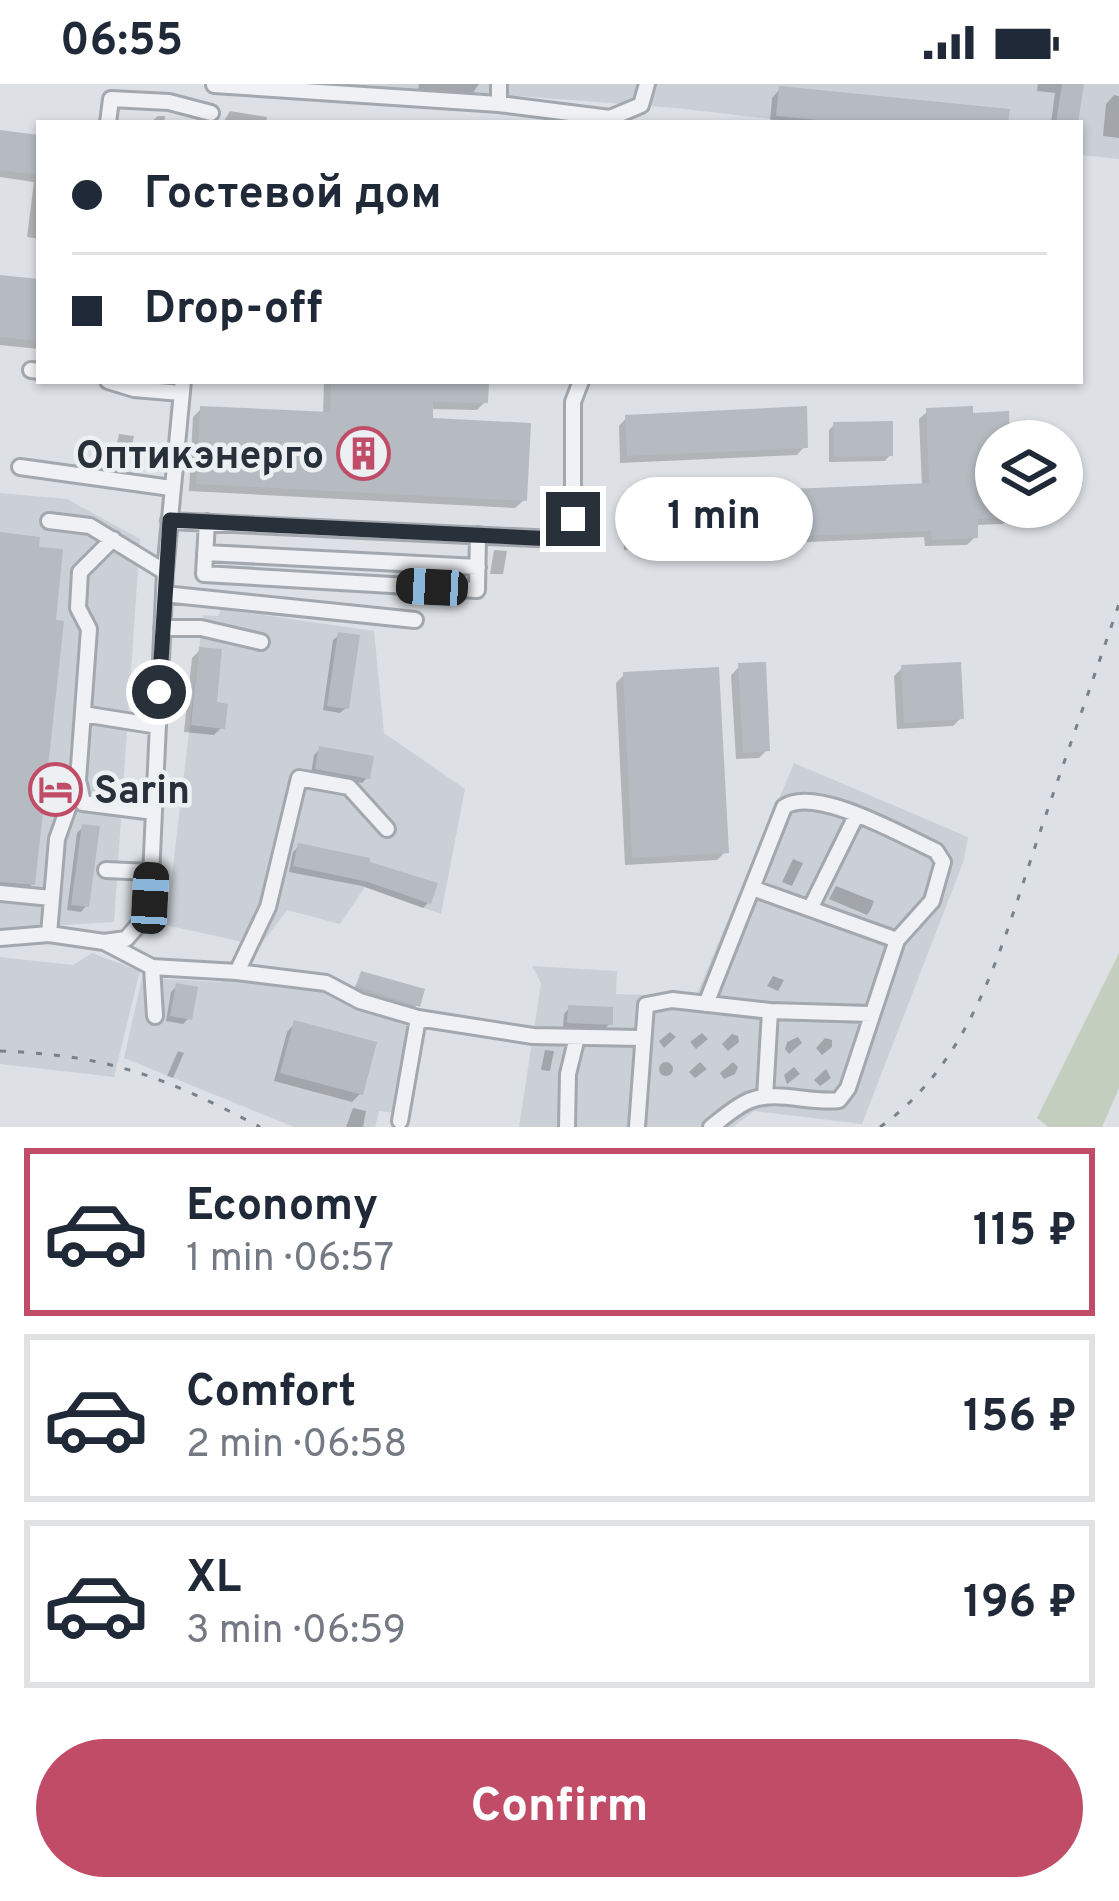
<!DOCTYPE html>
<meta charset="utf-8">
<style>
:root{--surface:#fff;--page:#f2f2f3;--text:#1f2937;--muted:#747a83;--line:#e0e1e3;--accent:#c04c67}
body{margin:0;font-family:Overpass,sans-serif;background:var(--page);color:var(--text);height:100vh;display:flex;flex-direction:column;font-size:45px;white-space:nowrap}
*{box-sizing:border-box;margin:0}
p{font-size:39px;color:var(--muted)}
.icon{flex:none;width:66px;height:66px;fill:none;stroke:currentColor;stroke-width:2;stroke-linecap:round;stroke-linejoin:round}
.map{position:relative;height:1043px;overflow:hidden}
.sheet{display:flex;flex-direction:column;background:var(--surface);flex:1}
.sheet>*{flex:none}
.hud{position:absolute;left:36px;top:36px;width:1047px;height:264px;border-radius:0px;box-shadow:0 3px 9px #0004;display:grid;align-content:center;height:264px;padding:0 36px;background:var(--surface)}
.tools{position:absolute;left:975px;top:336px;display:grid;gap:24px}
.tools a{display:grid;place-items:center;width:108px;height:108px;border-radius:50%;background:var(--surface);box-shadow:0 3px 9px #0004;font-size:60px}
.end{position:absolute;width:54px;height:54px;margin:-27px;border:15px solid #28303a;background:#fff;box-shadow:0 0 0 6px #fff}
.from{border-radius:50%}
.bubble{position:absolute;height:84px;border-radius:42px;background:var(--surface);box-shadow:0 3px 9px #0004;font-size:39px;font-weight:700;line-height:84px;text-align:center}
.car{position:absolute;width:36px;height:72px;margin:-36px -18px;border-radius:15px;box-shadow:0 0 9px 3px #0007;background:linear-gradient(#222 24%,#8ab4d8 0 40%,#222 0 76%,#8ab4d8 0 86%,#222 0)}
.hud b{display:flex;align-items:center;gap:42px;height:114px;font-size:45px}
.hud b+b{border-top:3px solid var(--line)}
.hud i{width:30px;height:30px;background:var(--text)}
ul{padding:21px 0 0;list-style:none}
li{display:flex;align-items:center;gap:36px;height:168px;margin:0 24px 18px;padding:0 12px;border:6px solid var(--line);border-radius:0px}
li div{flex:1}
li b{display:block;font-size:45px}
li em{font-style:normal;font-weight:700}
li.current{border-color:var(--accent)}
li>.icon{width:108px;height:108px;stroke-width:1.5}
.action{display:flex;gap:24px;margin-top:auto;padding:24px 36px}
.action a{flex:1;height:138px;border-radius:72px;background:var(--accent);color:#fff;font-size:48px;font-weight:700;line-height:138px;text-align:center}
.status{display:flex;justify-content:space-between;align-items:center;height:84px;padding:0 60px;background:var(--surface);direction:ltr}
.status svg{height:33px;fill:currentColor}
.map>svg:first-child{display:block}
.built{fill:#cbd0d6}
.green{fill:#c4cebf}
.shadow{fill:#0003}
.building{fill:#b5bbc1}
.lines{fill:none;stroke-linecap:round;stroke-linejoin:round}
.minor-casing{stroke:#a3a8ae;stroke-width:20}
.path{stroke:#b7bbc0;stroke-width:3;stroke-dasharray:9 9;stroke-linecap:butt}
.minor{stroke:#eff1f4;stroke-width:14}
.rail{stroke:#78828d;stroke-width:3;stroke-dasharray:6 12;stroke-linecap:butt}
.route{stroke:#28303a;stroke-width:15}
.labels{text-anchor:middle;stroke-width:9;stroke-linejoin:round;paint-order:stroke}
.poi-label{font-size:39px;font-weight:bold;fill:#28303a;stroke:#ecf0f3;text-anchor:end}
</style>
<div class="status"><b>06:55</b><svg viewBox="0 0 49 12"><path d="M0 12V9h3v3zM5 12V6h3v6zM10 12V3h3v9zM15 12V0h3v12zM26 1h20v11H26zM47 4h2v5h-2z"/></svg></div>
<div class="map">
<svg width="1119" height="1043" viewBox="0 0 1119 1043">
<rect width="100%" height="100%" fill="#dde1e5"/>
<path class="built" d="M358,0H1119V75L1080,71V39H804L675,24Z
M0,409L67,415L140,455L114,838L0,845Z
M221,525L374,547L384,649L465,705L441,830L365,803L340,840L287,826L260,862L166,841L203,531L218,532Z
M794,679L968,753L964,776L862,1040L754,1027L733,1043H519L541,899L532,882L617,887L616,910L696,912Z
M92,869L140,887L114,993L0,980V873L73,881Z
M143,889L163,895L221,898L226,893L310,902L347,921L413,939L396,1029L379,1027L375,1043H294L124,974Z"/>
<path class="green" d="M1119,869V1004L1102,1043H1048L1037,1034Z"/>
<path class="shadow" d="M419,0H479L470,13L418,8Z
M1038,0H1081L1075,39H1051L1055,9L1037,7Z
M780,5L1005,39H770L772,14Z
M1114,11L1119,12V54L1103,52L1106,20Z
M230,27L267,33L266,39H223Z
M158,32H165L164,39H150Z
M0,49L39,54V155L27,153L34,98L0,93Z
M0,194L39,198V265L0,261Z
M324,297H486L485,318L477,326L430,325L429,336L524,416L515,424L189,407L193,333L201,325L323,331Z
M617,297H691L617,300Z
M928,327L970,332L1007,357H996V423H1011V432L1003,440L975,441V453L967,461L925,462L924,453L624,466L622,423L630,415L922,403L919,335Z
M627,333L805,362L797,371L620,379L619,342Z
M835,340L890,371L885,377L829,378V346Z
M119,350L134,352L128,379L113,377Z
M0,451L32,800L24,808L0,806Z
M494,466L507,467L503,490H490Z
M339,551L346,624L340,629L323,626L333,556Z
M200,566L222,643L214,651L184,648L192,574Z
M740,582L767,666L759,674L736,675L731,591Z
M902,584L961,634L953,642L897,645L894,592Z
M624,591L725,768L717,776L625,781L616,599Z
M320,665L368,693L362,699L311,690L314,671Z
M83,743L86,822L81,828L67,826L77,749Z
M299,762L428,819L423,824L362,802L289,788L293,768Z
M793,775L803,779L792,802L782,798Z
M836,802L874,817L870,827L867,831L829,815Z
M362,890L417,921L411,927L352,908Z
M773,892L784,896L778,907L767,902Z
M177,902L189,934L183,940L166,937L171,908Z
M569,924L610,940L604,945L563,944L564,930Z
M295,939L360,1010L352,1018L274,997L287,948Z
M670,948L676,953L664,964L659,957Z
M702,949L708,955L696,965L690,958Z
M732,950L738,952L739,958L728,967L722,960Z
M798,953L802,959L789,970L785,965L787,958Z
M825,954L832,956V963L822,971L816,964Z
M545,966L554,967L550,987L541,986Z
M178,967L184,969L173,994L167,992Z
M700,978L707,985L695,994L689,988Z
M733,978L738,983L735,990L724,995L720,989Z
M659 985a7 7 0 1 1 14 0a7 7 0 1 1-14 0Z
M794,983L800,990L787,1000L784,991Z
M826,985L831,994L820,1002L814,996Z
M353,1024L366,1027L363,1043H346Z"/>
<path class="building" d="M1062,0H1084L1078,39H1056Z
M779,2L1010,25L1008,39H851L776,32Z
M0,46L39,51V91L0,86Z
M0,191L39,195V257L0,253Z
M331,297H489L488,319L433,318V334L531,339L527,417L196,400L200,322L330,328Z
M807,322L808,364L627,372L625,331Z
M973,322V329L1009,327L1010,357H996V423H1014V433L978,435V454L932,456L931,447L631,459L629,412L929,399L926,324Z
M893,337V372L834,373L833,338Z
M0,448L40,453L39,463L63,465L56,536L64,537L35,801L0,798Z
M338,548L360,551L349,625L327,622Z
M199,563L222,565L217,618L228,620L225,645L191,641Z
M766,578L770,667L743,669L738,579Z
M961,578L964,635L904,639L901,581Z
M719,583L729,769L632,774L623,588Z
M319,662L374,672L370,695L315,685Z
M82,740L100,742L89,823L71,821Z
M298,759L370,774V778L438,799L431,820L368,798L293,782Z
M361,887L425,905L420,923L356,902Z
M176,899L198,903L192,936L170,932Z
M568,921L613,923V941L567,939Z
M294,936L377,958L363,1011L280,989Z"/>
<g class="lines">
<defs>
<path id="minor" d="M214,1L499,20L610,34L641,21L647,0
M499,20V0
M108,39L111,15L169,18L211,29
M31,286L39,287
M108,297L134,305L181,309
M20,383L171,404
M49,437L90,442L165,488
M169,437L555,455L573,435V318L581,297
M207,438L204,490L477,506L478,451
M205,469L478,483
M164,510L415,536
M162,544H201L261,558
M83,630L158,642
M79,700L83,719L154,728
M106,786L151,788
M752,804L897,856
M0,809L51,814
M810,825L856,732
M49,850L57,755L78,696L89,545L78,524L80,488L113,455
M0,854L49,850L104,858L126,855L141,838L150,814L165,488L183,297
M104,858L152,883L237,888L326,899L360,917L418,934L533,952L642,954
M152,883L155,932
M237,888L268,823L299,694L349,703L387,745
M706,920L784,723C815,701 903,752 936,767L943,778L932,817L897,856L848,1004L839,1016C811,1020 778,1006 751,1016C737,1021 723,1034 711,1043
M765,1013L770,927
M400,1037L418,934
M567,1043L568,990L577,953
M637,1043L646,921L672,916L770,927L870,930"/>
</defs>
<use href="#minor" class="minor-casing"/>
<path class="path" d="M173,608L193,609"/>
<use href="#minor" class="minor"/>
<path class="rail" d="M0,967C109,971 165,993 260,1043
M880,1043C976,975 1004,853 1040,748C1066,672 1093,596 1119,520"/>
</g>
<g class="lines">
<path class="route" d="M159,608L170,436L554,455L573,435"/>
</g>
<defs>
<symbol id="building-ring" viewBox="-11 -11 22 22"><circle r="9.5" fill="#ecf0f3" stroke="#c04c67" stroke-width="1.5"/><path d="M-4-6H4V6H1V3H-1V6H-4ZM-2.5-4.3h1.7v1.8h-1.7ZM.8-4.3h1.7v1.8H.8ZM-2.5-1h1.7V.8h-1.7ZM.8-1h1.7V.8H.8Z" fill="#c04c67"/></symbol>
<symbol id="hotel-ring" viewBox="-11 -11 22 22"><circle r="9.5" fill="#ecf0f3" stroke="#c04c67" stroke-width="1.5"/><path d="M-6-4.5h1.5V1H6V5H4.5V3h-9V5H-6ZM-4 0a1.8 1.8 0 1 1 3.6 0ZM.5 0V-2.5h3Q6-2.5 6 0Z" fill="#c04c67"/></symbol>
</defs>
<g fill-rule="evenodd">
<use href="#building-ring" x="334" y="340" width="59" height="59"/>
<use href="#hotel-ring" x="26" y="676" width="59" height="59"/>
</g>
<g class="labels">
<g class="poi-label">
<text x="324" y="384">Оптикэнерго</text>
<text x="94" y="719" text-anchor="start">Sarin</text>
</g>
</g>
</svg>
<div class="tools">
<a><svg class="icon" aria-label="layers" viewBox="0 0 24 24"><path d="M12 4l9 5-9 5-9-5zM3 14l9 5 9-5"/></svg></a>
</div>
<i class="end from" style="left:159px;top:608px"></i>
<i class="end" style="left:573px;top:435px"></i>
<div class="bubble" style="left:615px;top:393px;width:198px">1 min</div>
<i class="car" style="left:432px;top:503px;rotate:273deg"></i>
<i class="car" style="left:150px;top:814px;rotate:3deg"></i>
<div class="hud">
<b><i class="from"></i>Гостевой дом</b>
<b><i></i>Drop-off</b>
</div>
</div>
<section class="sheet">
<ul>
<li class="current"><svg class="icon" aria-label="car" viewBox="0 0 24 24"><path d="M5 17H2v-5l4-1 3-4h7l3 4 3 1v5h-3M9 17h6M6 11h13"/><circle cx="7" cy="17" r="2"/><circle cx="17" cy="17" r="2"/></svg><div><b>Economy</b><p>1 min · 06:57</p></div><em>115 ₽</em></li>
<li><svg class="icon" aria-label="car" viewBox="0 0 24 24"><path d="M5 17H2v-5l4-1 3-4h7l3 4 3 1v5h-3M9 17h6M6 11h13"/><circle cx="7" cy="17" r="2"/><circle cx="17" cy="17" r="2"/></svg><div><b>Comfort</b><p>2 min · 06:58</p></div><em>156 ₽</em></li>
<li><svg class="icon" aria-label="car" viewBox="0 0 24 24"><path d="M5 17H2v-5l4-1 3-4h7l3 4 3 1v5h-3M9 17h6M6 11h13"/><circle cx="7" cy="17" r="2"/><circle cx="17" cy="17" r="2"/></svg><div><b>XL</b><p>3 min · 06:59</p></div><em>196 ₽</em></li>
</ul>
<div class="action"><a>Confirm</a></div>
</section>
